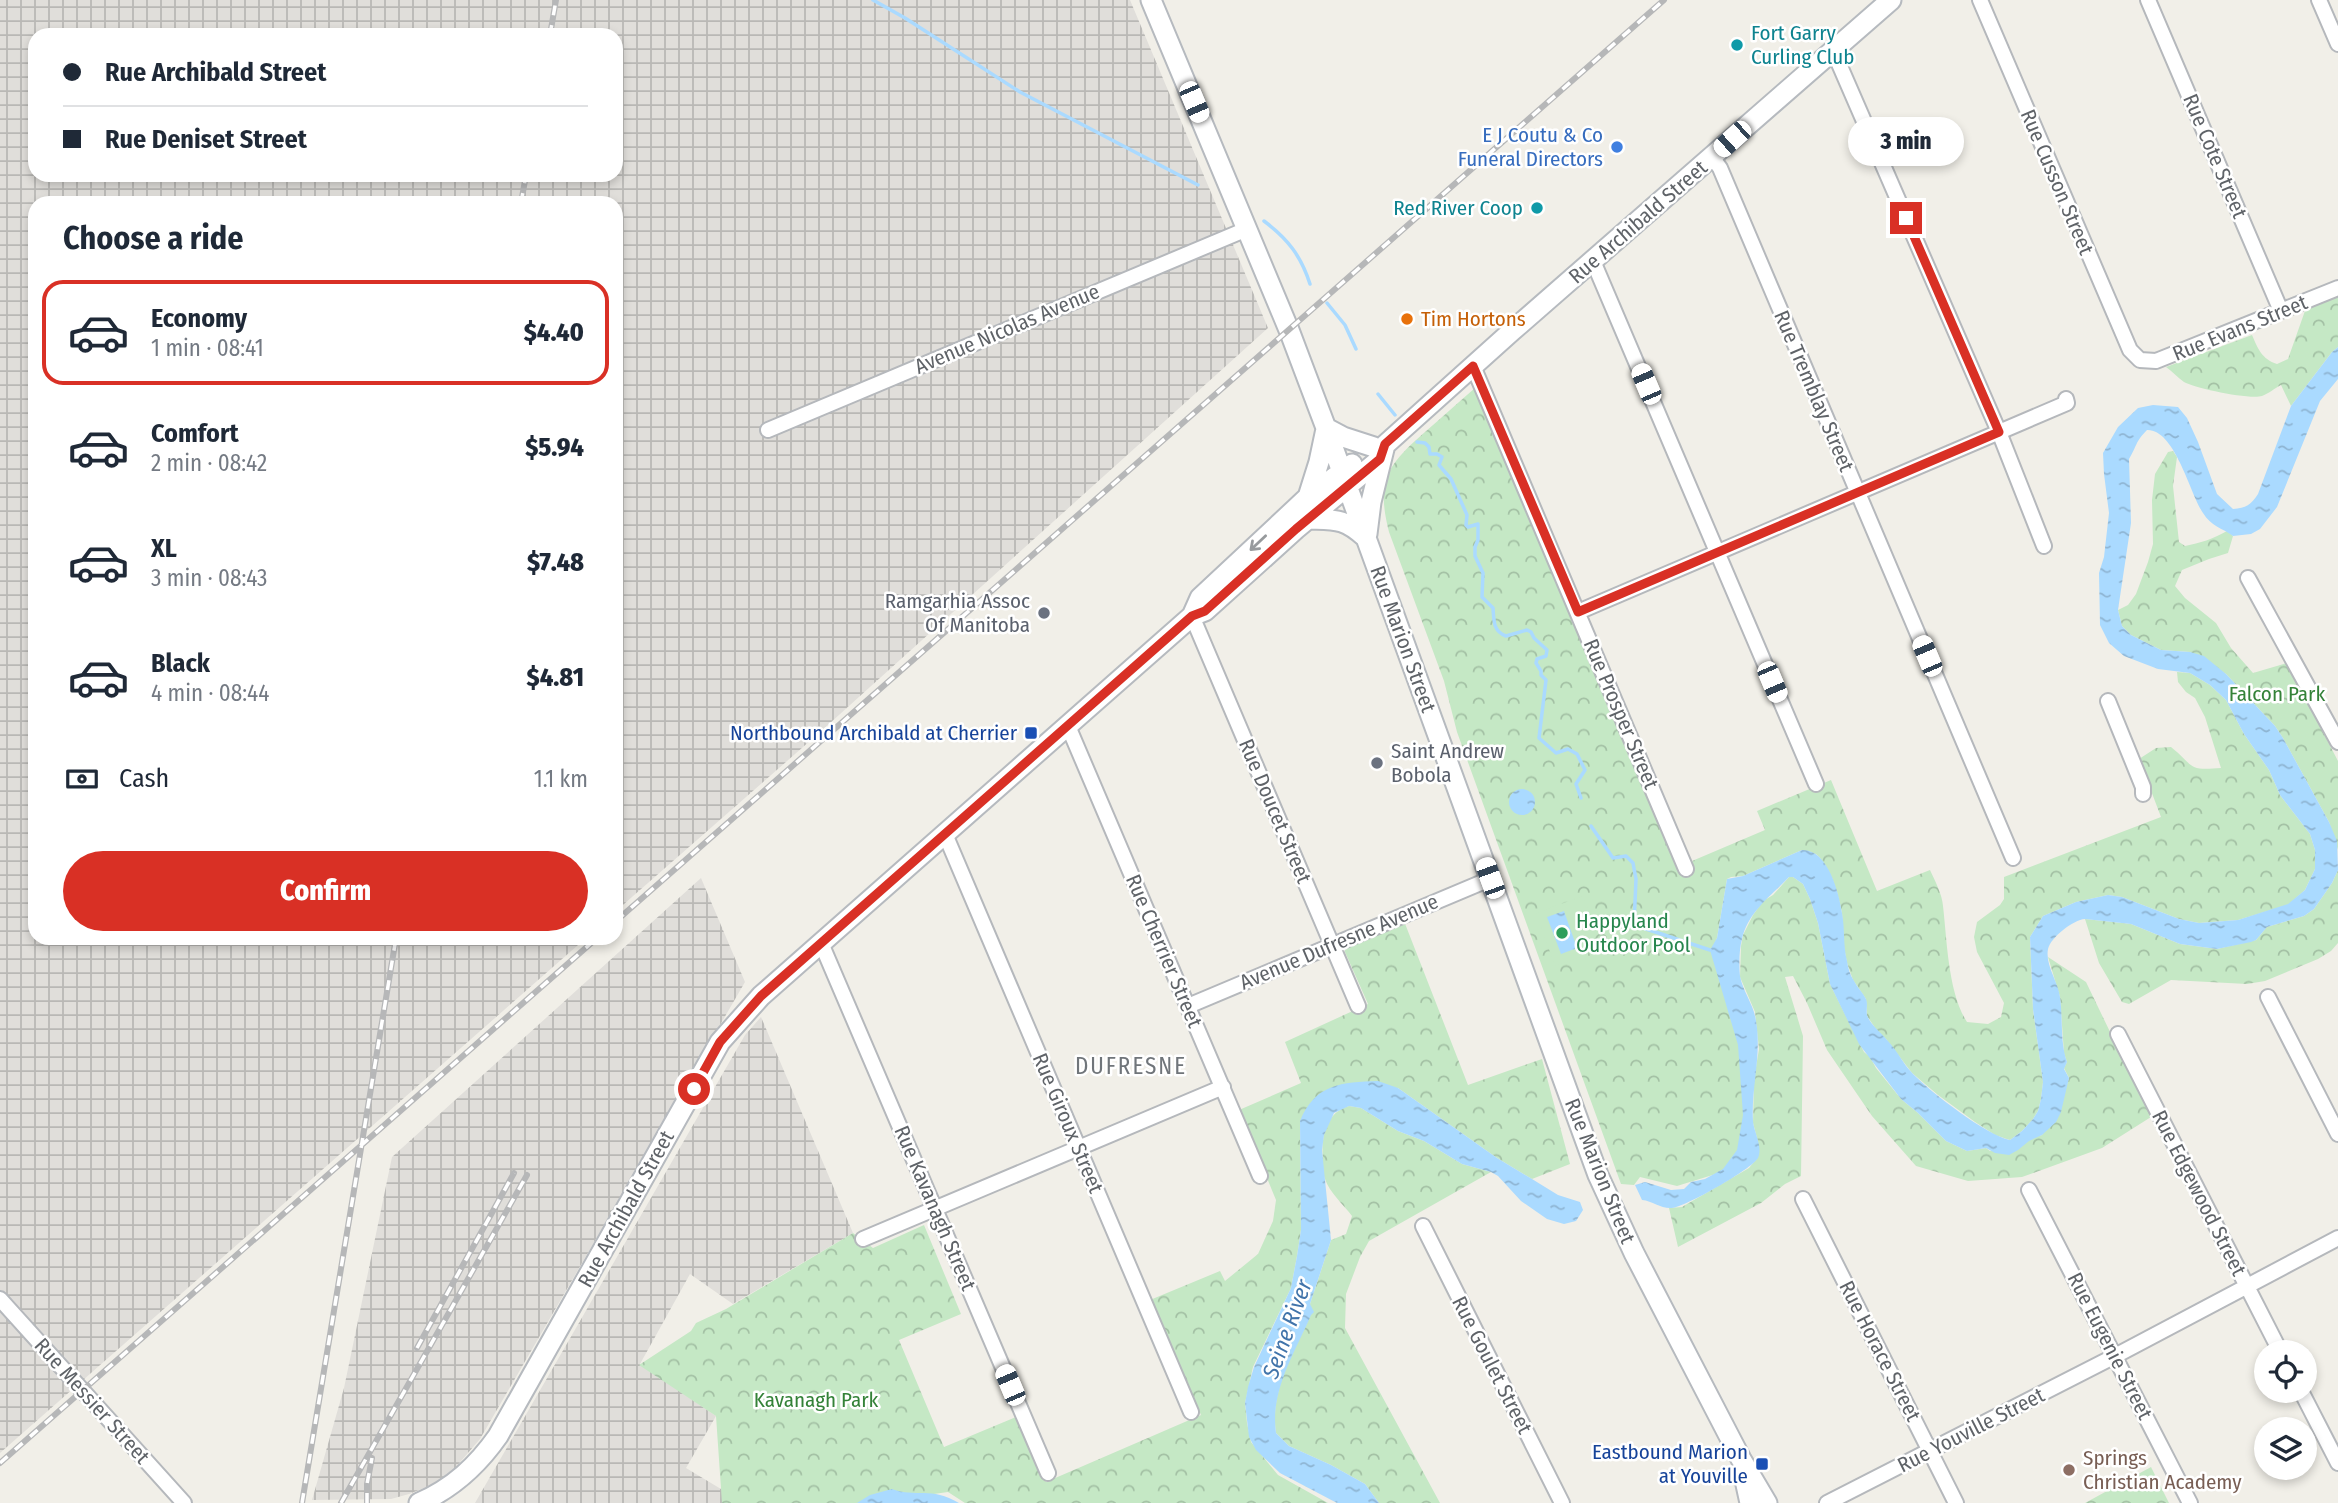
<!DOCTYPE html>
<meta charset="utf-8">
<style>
:root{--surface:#fff;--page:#f6f6f7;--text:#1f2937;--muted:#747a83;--line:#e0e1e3;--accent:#d93025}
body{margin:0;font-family:"Fira Sans Condensed",sans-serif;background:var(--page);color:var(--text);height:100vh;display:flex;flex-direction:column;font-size:26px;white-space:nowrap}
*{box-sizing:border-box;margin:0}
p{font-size:23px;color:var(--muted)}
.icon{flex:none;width:38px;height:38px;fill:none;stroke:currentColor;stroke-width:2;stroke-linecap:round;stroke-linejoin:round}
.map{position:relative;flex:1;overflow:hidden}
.sheet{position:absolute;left:28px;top:196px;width:595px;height:749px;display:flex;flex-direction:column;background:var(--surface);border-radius:21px;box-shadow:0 4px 10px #0003}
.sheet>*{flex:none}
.guide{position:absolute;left:28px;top:28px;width:595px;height:154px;border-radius:21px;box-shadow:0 4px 10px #0003;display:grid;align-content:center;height:154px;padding:0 35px;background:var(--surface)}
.buttons{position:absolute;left:2254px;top:1340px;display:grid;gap:14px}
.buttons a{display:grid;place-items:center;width:63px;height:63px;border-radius:50%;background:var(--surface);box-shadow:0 4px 10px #0003;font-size:35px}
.end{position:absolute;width:32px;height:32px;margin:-16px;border:9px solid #d93025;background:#fff;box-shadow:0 0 0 4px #fff}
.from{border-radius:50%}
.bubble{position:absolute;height:49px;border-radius:24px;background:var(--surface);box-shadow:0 4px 10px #0003;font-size:23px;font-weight:800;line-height:49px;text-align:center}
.car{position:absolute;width:21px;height:42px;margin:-21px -10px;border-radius:9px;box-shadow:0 0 5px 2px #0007;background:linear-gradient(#fff 24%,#345 0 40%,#fff 0 76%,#345 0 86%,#fff 0)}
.guide b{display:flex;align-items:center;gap:24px;height:66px;font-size:26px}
.guide b+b{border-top:2px solid var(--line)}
.guide i{width:18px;height:18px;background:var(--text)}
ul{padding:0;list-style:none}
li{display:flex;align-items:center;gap:21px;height:105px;margin:0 14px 10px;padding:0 21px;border:4px solid transparent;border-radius:21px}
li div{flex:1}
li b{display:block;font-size:26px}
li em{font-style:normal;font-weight:800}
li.selected{border-color:var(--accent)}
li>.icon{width:63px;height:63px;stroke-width:1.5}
h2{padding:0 35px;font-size:32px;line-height:84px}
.pay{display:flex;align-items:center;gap:18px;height:77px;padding:0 35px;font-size:26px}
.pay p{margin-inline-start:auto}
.primary-button{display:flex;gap:14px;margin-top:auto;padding:14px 35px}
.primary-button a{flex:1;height:80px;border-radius:42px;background:var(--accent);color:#fff;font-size:28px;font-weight:800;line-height:80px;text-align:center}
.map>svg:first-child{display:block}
.industrial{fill:url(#industrial-grid);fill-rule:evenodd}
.forest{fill:url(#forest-crowns)}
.pitch{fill:#c5e8c5}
.water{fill:url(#water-ripples)}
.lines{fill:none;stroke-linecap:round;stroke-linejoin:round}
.stream{stroke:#aadaff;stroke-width:3.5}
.minor-casing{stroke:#b5b8bc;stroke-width:18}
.secondary-casing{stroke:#b6babf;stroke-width:23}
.minor{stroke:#fff;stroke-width:14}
.secondary{stroke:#fff;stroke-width:19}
.rail-casing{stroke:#b6b7b8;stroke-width:6}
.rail{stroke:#fff;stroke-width:3.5;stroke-dasharray:10;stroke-linecap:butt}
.oneway{stroke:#979a9d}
.route{stroke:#d93025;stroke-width:9}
.culture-dot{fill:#0f9aa8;stroke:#fff;stroke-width:2.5}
.shop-dot{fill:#3f7fe0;stroke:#fff;stroke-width:2.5}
.food-dot{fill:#e8710a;stroke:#fff;stroke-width:2.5}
.worship-dot{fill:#6b7280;stroke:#fff;stroke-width:2.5}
.transit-dot{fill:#1a4fb4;stroke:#fff;stroke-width:2.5}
.leisure-dot{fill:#2e9e5b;stroke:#fff;stroke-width:2.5}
.education-dot{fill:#8d6e63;stroke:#fff;stroke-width:2.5}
.labels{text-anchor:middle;stroke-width:5;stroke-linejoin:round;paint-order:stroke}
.culture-label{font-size:21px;fill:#0d838f;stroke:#fff;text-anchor:start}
.shop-label{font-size:21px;fill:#366cbe;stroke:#fff;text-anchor:end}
.street-label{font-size:21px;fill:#5f6368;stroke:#fff}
.food-label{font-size:21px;fill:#c56008;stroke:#fff;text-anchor:start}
.worship-label{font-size:21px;fill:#5b616d;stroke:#fff;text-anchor:end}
.park-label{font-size:21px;fill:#348238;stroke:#fff}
.transit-label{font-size:21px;fill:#164399;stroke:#fff;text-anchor:end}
.leisure-label{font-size:21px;fill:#27864d;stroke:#fff;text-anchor:start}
.education-label{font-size:21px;fill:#785e54;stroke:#fff;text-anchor:start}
.neighbourhood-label{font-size:23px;letter-spacing:2px;fill:#70757a;stroke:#fff}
.water-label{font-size:23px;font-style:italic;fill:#4174aa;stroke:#fff}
</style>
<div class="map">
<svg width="2338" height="1503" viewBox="0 0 2338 1503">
<defs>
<pattern id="industrial-grid" width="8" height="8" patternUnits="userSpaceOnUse" patternTransform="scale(1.75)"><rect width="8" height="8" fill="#e0deda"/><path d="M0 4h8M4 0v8" fill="none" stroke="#b9b8b5"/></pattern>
<pattern id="forest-crowns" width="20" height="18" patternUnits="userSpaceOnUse" patternTransform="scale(1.75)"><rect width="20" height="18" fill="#c5e8c5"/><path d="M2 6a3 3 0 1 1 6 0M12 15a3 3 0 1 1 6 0" fill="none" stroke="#a3c0a4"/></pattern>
<pattern id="water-ripples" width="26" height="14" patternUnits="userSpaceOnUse" patternTransform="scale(1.75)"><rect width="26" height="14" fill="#aadaff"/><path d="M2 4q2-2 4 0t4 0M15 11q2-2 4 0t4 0" fill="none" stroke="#8eb4d2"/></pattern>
</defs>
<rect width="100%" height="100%" fill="#f1efe8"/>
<path class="industrial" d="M0,0H1130L1268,328L819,733L616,911V203H35V938H586L0,1453ZM35,35H616V175H35Z
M701,878L745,982L480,1439L455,1468L434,1484L409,1494L391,1499L312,1500L344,1388L392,1157Z
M761,1017L853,1233L733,1304L690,1274L640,1364L716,1416L686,1468L731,1495L726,1503H475L745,1035Z"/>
<path class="forest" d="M2338,294V347L2332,352L2291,406L2281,385C2275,388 2268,394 2262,396C2250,400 2194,388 2184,382C2178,378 2172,371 2166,367L2252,335C2258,349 2262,359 2277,364L2288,359L2306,308Z
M1475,388L1682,874L1695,869L1692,861L1765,830L1757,811L1831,780L1877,891L1930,870C1935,881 1942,894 1943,906C1947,940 1948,993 1967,1022L1988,1024L2001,1017L2004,1003L1977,952L1974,937L1977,922L2000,905L2004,899V877L2161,817L2139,759L2156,748L2171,747C2195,766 2186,771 2221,768L2205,717L2195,698L2186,692L2178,682L2177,672L2190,673L2210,685L2226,700L2244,734L2269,770L2280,795L2310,834L2315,850V869L2305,890L2288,905L2238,920L2199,923L2179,919L2122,897L2108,895L2076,902L2043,916L2030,937L2033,1009L2043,1082L2041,1099L2038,1111L2033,1119L2022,1131L2010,1140L1995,1135L1975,1122L1938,1095L1912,1073L1886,1039L1880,1035L1867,1016L1866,999L1853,980L1847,963L1844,947L1842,913L1837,892L1832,878L1820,858L1816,854L1802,850L1743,876L1731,877L1727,879L1717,938L1713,948L1741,1041L1746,1128L1732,1169L1677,1186L1640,1177L1634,1185L1621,1184L1457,732L1444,681L1389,532C1376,481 1387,465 1425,432C1442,417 1458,403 1475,388Z
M2173,451L2177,457L2173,486L2179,542L2185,546C2200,543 2213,539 2227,531L2233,536L2228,553L2209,559L2182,570L2175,586L2185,598L2216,623L2231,648L2253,673L2287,663L2338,761V850L2329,822L2283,738L2275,726L2226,674L2190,652L2161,650L2131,635L2122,626L2118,610L2128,605L2136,594L2148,562L2153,544L2152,500L2155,474L2168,452Z
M2338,870V943L2331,951L2318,959L2265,981L2247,984L2171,980L2129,1004L2122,1002L2099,963L2085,919L2131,924L2180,944L2217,949L2256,940L2267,927L2304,916L2314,909L2332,883Z
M1789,877H1793L1803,884L1810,899L1818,923L1830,984L1864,1052L1870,1057L1876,1068L1901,1099L1918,1113L1946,1141L1967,1151L1986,1148L1990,1151L2042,1135L2065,1091L2069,1078L2064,1068L2067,1062L2064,1053L2060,997L2048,957L2086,982L2151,1117L2102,1148L2022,1177L1968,1181L1916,1166L1872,1116L1827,1050L1807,1003L1793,976L1785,977L1803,1036L1801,1176L1785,1184L1761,1203L1678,1247L1669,1208L1682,1207L1749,1168L1758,1157V1142L1753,1123L1754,1079L1759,1049L1755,1012L1740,977L1741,946L1743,935L1753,915L1763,901L1773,895Z
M1404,921L1468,1085L1542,1059L1570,1164L1532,1179L1497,1158L1398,1088L1300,1121L1301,1230L1297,1256L1291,1288L1253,1367L1245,1403L1247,1423L1251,1442L1278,1475L1328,1503H965L948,1492L870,1503H722L716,1416L639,1365L691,1331L696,1323L726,1309L853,1233L873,1248L924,1225L961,1314L899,1340L944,1447L1016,1417L1046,1482L1201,1415L1150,1300L1220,1271L1225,1281L1258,1254L1273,1221L1276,1200L1239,1110L1301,1083L1285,1042L1368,1004L1345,952V947Z
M1349,1106L1361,1108L1398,1131L1424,1141L1462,1164L1491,1172L1369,1241L1360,1257L1346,1294L1345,1328L1440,1503H1379L1365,1484L1331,1465L1289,1446L1276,1433C1271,1402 1283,1373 1296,1345C1302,1332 1312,1319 1310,1304L1331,1240L1346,1234L1352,1216C1344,1205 1329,1192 1325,1179C1323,1175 1323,1167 1323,1162C1321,1140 1324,1113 1349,1106Z
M2151,1467L2169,1503H2085Z"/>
<path class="pitch" d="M1583,896L1594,926L1588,955L1555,966L1536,913Z"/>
<path class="water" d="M2338,347V379L2320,401L2277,507L2260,529L2251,534L2233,536C2222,528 2211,526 2203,513C2190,494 2175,429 2147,430C2135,442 2137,446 2129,459L2131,523L2118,610L2122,626L2131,635L2161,650L2190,652L2204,656L2226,674L2275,726L2283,738L2329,822L2337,841L2338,870L2332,883L2314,909L2304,916L2267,927L2256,940L2251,942L2217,949L2180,944L2131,924L2085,919C2073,920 2051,937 2048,949C2045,965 2058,981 2060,997C2063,1018 2060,1043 2067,1062L2064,1069L2069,1078L2061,1112L2056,1122L2042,1135L2029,1141L2018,1150L2009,1155L1995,1153L1986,1148L1967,1151L1946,1141L1918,1113L1901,1099L1859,1044L1830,984L1818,923L1810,899L1803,884L1793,877H1789C1771,896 1748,912 1742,939C1739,950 1739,965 1740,976C1743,992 1754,1005 1756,1021C1762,1055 1751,1087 1753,1121C1754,1133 1763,1146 1758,1158C1752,1169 1685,1207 1672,1208C1661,1209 1653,1201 1642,1200L1635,1185L1645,1182L1671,1190L1684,1189L1691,1182L1705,1179L1723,1169L1737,1150L1743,1115L1738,1045L1710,950L1717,938L1727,879L1743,876L1802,850C1828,849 1839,893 1842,913C1845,929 1843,945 1847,961C1848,968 1850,975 1854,981C1857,987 1863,993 1866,999C1868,1004 1866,1010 1867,1015C1871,1026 1881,1032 1887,1040C1897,1050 1903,1064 1913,1074C1932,1093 1986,1135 2010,1140L2022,1131L2033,1119L2038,1111L2041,1099L2043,1082L2033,1009L2030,937L2043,916L2076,902L2108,895L2122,897L2179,919L2199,923L2238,920L2288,904L2305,890L2315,869V850L2310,834L2280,795L2269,770L2244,734L2226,700L2210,685L2190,673L2158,669L2124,656L2109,643L2100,625L2099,573L2104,557L2109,513L2104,474L2103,453L2118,427L2138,408L2153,405L2178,407L2187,418L2198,442L2217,494L2233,509C2246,508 2251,505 2258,494L2291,406L2332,352Z
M1509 802a13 13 0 1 1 26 0a13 13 0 1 1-26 0Z
M1564,911L1577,948L1561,954L1547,917Z
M1378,1081L1398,1088L1497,1158L1532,1179L1558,1195L1580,1202L1583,1210L1576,1221L1564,1224L1547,1219L1521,1201L1498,1176L1491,1172L1462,1164L1424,1141L1398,1131L1361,1108L1349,1106L1334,1113L1324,1135L1322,1150L1331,1240L1310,1304L1314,1312L1311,1315C1295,1353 1270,1390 1276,1433L1289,1446L1331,1465L1365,1484L1379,1503H1337L1280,1473L1256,1450L1249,1437L1245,1403L1248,1387L1254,1367L1291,1288L1297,1256L1301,1230L1300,1121C1315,1084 1342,1082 1378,1081Z
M892,1489C916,1498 931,1486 959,1503H857L870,1495Z"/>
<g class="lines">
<path class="stream" d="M873,0L905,18L1020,92L1198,185
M1264,221C1288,239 1301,256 1310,284
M1327,303L1345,325L1356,349
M1378,394L1395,415
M1417,442L1425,443L1429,447L1430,454H1437L1442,457L1439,465L1451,479L1467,515L1466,525L1468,527L1478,524V540L1475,547V556L1483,573L1482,597L1493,608C1494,621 1493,631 1506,636L1527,630L1531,632L1534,638L1547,650L1546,656L1537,659L1536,663L1541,671V675L1546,680L1539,738L1556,753L1568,749L1577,754L1585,770L1576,784L1581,798
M1591,826L1613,858L1626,856L1633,863L1636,879L1634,925L1710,950"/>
<defs>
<path id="minor" d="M1980,0L2130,350L2140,360L2156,361L2338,288
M2148,0L2281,311
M2319,0L2338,44
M1833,50L1999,432L2044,546
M1712,157L1720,168L2013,858
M1593,261L1816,784
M1473,366L1686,869
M768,430L1247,229
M2248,578L2338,742
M1578,612L2067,403L2066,399
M1192,616L1358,1006
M2108,701L2143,787V794
M1068,726L1260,1176
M945,834L1191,1412
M821,943L1048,1473
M2268,997L2338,1134
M1188,1006L1490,879
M2118,1034L2281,1353
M2029,1190L2190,1503
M1803,1199L1956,1503
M1423,1226L1562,1503
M863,1239L1223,1087
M0,1299L184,1503
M2301,1391L2338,1463
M1827,1503L2115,1356L2338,1238"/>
<path id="secondary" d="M1151,0L1289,330L1326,428L1598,1175L1634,1253L1741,1459L1767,1503
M1326,428L1343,437L1374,447
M1308,497L1319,462L1326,429
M1308,519C1336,520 1344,518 1365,537
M1367,534L1371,502L1385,445L1512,331L1891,0
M1192,616L1200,598L1308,497L1352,464
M1743,1471L1750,1503
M419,1503C453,1488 477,1466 498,1436L720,1042L761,996L1192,616L1205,611L1296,529L1380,459"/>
</defs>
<use href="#minor" class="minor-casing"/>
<use href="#secondary" class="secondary-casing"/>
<use href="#minor" class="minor"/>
<use href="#secondary" class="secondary"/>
<defs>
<path id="rail" d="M550,35L556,0
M521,203L526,175
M616,921L1664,0
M417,1348L514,1173
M0,1463L597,938
M302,1503L396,938
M341,1503L527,1175
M367,1503V1484L372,1458"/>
</defs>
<use href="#rail" class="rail-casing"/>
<use href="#rail" class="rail"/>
</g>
<defs><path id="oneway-shaft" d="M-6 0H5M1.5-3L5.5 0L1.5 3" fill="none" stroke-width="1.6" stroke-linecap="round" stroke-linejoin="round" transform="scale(1.75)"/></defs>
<use class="oneway" href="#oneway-shaft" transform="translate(1258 543) rotate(137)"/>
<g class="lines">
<path class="route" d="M694,1089L720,1042L761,996L1192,616L1205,611L1296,529L1380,459L1385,444L1473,366L1578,612L1999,432L1906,218"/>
</g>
<g class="culture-dot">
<circle cx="1737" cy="45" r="7"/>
<circle cx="1537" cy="208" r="7"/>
</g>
<circle class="shop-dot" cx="1617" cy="147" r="7"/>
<circle class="food-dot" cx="1407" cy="319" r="7"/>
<g class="worship-dot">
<circle cx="1044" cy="613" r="7"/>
<circle cx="1377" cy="763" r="7"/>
</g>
<g class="transit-dot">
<rect x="1024" y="726" width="14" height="14" rx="3.5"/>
<rect x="1755" y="1457" width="14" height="14" rx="3.5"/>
</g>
<circle class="leisure-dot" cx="1562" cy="933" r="7"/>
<circle class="education-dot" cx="2069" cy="1470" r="7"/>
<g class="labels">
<g class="culture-label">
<text x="1751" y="40">Fort Garry<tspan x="1751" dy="24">Curling Club</tspan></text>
<text x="1523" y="215" text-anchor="end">Red River Coop</text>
</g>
<g class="shop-label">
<text x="1603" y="142">E J Coutu &amp; Co<tspan x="1603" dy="24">Funeral Directors</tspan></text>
</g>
<g class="street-label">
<text transform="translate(2215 156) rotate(67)" y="7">Rue Cote Street</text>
<text transform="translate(2057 182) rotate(67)" y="7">Rue Cusson Street</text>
<text transform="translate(1638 222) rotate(-41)" y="7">Rue Archibald Street</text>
<text transform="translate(2240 328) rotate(-22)" y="7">Rue Evans Street</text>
<text transform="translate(1007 329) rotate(-23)" y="7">Avenue Nicolas Avenue</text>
<text transform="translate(1814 391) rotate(67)" y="7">Rue Tremblay Street</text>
<text transform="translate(1403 639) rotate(70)" y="7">Rue Marion Street</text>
<text transform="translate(1621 714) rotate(67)" y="7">Rue Prosper Street</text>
<text transform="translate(1275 811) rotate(67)" y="7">Rue Doucet Street</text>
<text transform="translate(1339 942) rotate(-23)" y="7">Avenue Dufresne Avenue</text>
<text transform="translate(1164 951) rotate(67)" y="7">Rue Cherrier Street</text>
<text transform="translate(1068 1123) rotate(67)" y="7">Rue Giroux Street</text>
<text transform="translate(1600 1171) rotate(68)" y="7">Rue Marion Street</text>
<text transform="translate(2199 1193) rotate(63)" y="7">Rue Edgewood Street</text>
<text transform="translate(935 1208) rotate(67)" y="7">Rue Kavanagh Street</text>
<text transform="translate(626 1209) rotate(-61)" y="7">Rue Archibald Street</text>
<text transform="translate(2110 1346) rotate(63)" y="7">Rue Eugenie Street</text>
<text transform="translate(1880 1351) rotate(63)" y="7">Rue Horace Street</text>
<text transform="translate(1492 1365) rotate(63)" y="7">Rue Goulet Street</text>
<text transform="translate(92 1401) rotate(48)" y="7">Rue Messier Street</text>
<text transform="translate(1971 1430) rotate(-27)" y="7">Rue Youville Street</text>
</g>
<g class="food-label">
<text x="1421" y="326">Tim Hortons</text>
</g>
<g class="worship-label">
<text x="1030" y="608">Ramgarhia Assoc<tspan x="1030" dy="24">Of Manitoba</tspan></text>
<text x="1391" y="758" text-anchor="start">Saint Andrew<tspan x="1391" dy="24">Bobola</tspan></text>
</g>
<g class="park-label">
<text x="2277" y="701">Falcon Park</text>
<text x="816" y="1407">Kavanagh Park</text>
</g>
<g class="transit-label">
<text x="1017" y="740">Northbound Archibald at Cherrier</text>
<text x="1748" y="1459">Eastbound Marion<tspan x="1748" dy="24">at Youville</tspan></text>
</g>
<g class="leisure-label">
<text x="1576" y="928">Happyland<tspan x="1576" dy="24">Outdoor Pool</tspan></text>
</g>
<g class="education-label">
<text x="2083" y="1465">Springs<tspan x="2083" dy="24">Christian Academy</tspan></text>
</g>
<g class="neighbourhood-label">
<text x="1131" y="1074">DUFRESNE</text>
</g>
<g class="water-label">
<text transform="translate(1287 1329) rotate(-70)" y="8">Seine River</text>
</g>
</g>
</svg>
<div class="buttons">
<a><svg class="icon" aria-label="locate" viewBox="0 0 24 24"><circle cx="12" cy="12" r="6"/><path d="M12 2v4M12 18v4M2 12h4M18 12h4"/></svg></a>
<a><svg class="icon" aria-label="layers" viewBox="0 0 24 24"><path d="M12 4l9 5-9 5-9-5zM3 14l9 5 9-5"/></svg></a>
</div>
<i class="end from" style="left:694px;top:1089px"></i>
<i class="end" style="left:1906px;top:218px"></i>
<div class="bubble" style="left:1848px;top:117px;width:116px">3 min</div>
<i class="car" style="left:1194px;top:102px;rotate:157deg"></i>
<i class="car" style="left:1732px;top:139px;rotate:228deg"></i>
<i class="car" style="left:1646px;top:384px;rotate:337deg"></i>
<i class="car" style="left:1927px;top:656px;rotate:337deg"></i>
<i class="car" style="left:1772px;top:682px;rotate:157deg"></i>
<i class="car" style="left:1490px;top:878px;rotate:340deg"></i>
<i class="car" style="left:1010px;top:1385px;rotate:337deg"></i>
<div class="guide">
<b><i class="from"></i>Rue Archibald Street</b>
<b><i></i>Rue Deniset Street</b>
</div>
<section class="sheet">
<h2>Choose a ride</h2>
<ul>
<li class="selected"><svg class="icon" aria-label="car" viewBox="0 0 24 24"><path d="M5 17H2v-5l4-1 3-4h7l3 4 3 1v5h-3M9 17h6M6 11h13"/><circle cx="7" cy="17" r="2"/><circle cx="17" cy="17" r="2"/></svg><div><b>Economy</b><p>1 min · 08:41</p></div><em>$4.40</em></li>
<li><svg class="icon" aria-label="car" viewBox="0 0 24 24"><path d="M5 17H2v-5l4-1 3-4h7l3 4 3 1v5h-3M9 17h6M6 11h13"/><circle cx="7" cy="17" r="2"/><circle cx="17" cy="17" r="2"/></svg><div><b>Comfort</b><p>2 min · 08:42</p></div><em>$5.94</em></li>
<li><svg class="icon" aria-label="car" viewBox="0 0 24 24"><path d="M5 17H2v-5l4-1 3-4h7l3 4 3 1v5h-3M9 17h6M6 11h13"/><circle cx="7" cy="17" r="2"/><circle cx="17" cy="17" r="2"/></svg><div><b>XL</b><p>3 min · 08:43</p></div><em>$7.48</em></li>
<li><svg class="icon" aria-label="car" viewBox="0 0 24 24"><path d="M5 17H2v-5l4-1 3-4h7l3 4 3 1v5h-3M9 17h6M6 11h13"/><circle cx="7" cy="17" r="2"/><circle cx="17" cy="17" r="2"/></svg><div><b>Black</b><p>4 min · 08:44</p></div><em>$4.81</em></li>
</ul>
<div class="pay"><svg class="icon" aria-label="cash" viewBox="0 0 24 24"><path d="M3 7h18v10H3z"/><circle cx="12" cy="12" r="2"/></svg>Cash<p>1.1 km</p></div>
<div class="primary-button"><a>Confirm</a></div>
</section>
</div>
